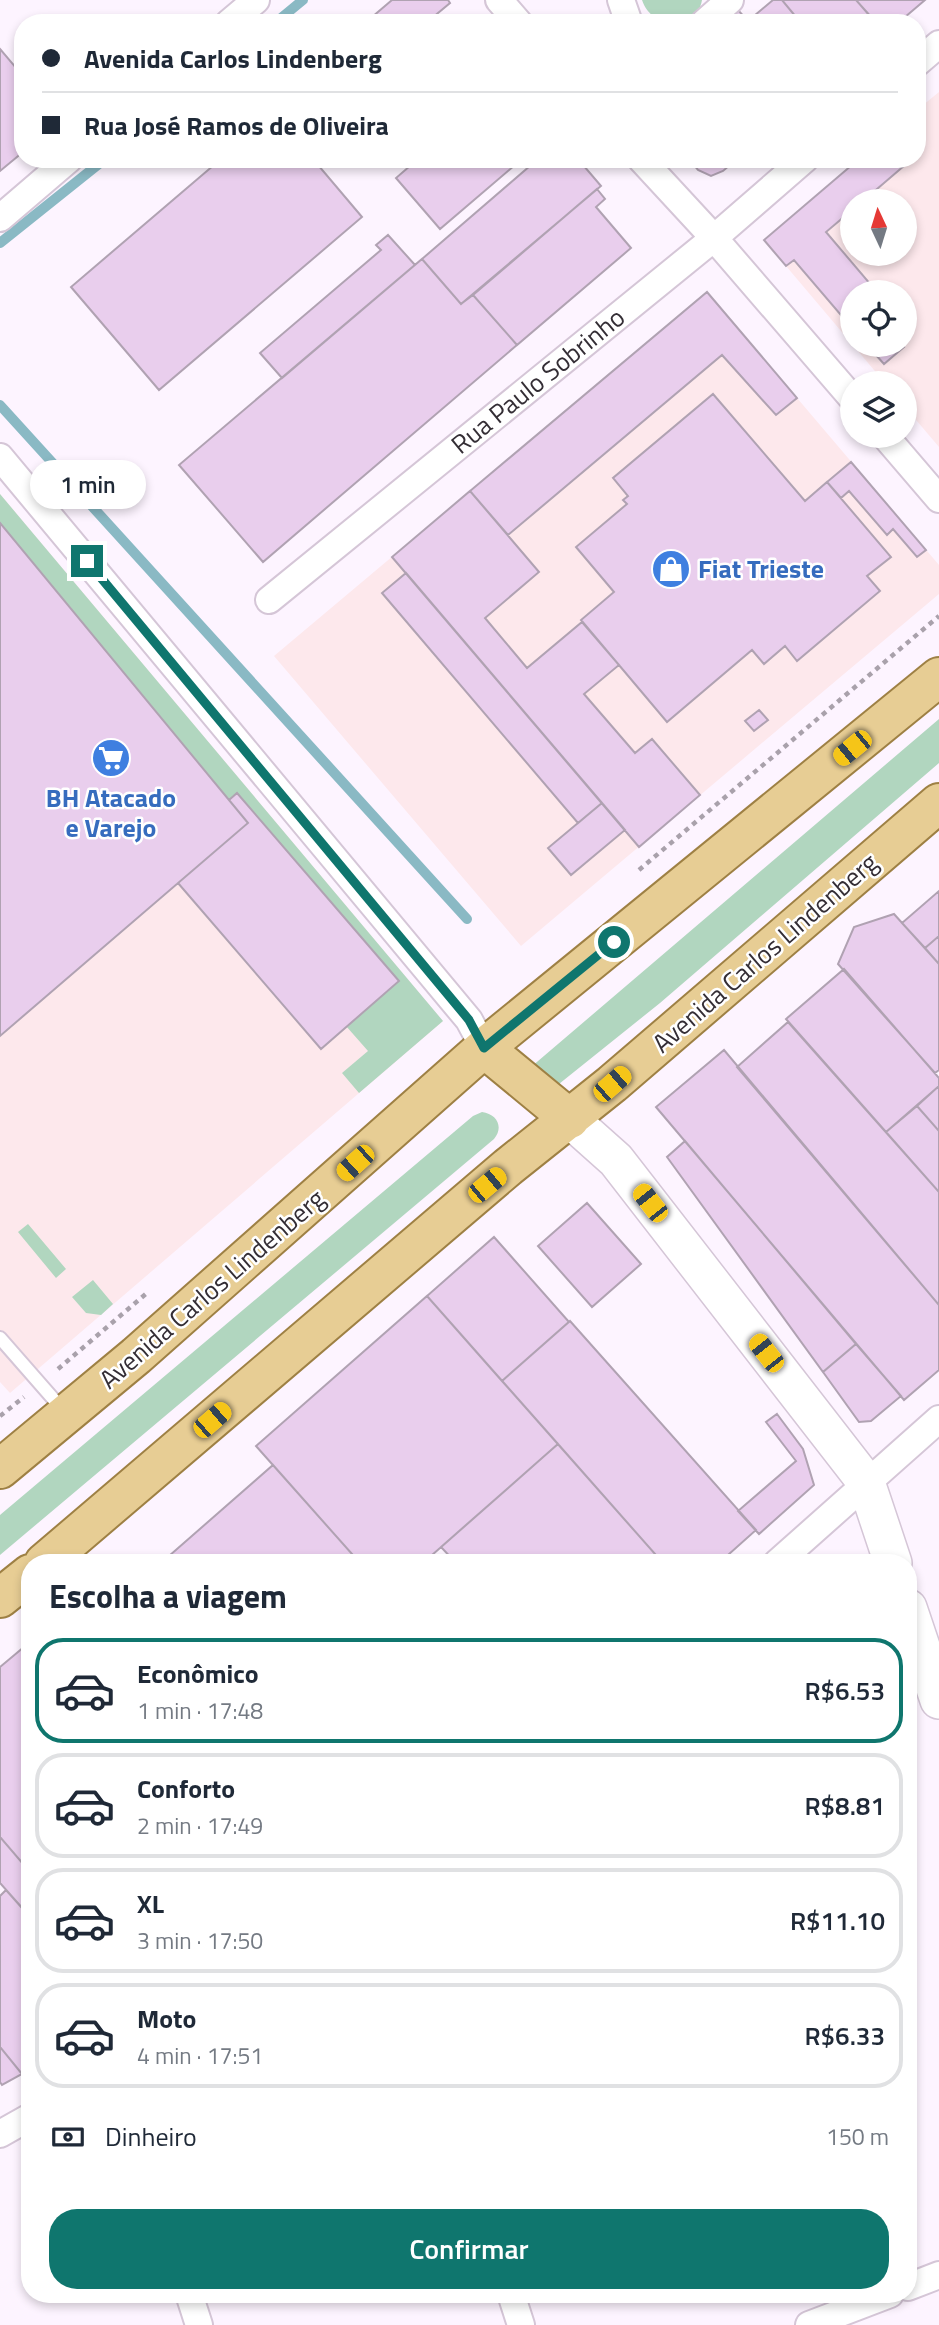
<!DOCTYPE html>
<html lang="pt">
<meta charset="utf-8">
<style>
:root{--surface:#fff;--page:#f2f2f3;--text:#1f2937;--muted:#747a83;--line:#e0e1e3;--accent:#0f766e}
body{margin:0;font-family:"Titillium Web",sans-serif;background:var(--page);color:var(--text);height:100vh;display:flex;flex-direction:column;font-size:26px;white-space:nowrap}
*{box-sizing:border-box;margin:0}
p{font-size:23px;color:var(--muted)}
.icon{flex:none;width:38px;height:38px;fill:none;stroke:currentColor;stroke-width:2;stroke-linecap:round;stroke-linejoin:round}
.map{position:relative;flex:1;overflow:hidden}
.drawer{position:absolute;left:21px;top:1554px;width:896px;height:749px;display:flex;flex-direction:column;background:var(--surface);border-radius:28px;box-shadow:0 4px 10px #0003}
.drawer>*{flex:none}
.top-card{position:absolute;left:14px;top:14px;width:912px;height:154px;border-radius:28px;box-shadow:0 4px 10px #0003;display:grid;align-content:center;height:154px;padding:0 28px;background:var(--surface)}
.needle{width:46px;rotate:356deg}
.fabs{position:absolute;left:840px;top:189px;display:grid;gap:14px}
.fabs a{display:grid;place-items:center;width:77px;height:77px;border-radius:50%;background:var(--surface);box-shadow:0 4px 10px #0003;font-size:35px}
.end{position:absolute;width:32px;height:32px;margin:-16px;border:9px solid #0f766e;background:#fff;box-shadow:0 0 0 4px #fff}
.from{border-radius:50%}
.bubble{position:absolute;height:49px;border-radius:24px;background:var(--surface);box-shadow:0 4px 10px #0003;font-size:23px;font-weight:600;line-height:49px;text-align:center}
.car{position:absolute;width:21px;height:42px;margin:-21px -10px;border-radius:9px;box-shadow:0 0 5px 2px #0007;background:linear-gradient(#f5c518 24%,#345 0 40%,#f5c518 0 76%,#345 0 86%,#f5c518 0)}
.top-card b{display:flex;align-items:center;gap:24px;height:66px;font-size:26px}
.top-card b+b{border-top:2px solid var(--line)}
.top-card i{width:18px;height:18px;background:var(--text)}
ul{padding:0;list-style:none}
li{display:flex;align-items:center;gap:21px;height:105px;margin:0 14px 10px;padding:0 14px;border:4px solid var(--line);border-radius:28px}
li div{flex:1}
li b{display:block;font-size:26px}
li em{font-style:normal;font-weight:600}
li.selected{border-color:var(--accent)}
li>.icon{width:63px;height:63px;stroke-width:1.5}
h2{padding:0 28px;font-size:32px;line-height:84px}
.pay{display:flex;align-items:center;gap:18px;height:77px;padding:0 28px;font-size:26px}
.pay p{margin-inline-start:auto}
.primary-button{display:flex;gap:14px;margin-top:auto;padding:14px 28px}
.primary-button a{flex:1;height:80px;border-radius:28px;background:var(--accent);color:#fff;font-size:28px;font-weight:600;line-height:80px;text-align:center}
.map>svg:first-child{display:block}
.commercial{fill:#fde8ec;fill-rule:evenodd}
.green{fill:#b1d6bf}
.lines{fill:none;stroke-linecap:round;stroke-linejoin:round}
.stream{stroke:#8ab9c4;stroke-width:10}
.building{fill:#e9ceed;stroke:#b0a2b2;stroke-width:2}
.lane-casing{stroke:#d5c6d7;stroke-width:16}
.street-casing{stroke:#d5c6d7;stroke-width:30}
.secondary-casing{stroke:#d5c6d7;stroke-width:40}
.primary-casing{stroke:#9e8044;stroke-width:42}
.path{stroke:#a9a1ab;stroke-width:4.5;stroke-dasharray:5 5;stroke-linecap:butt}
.lane{stroke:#fff;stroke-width:12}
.street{stroke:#fff;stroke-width:26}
.secondary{stroke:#fff;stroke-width:37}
.primary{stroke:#e7cd94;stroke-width:38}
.route{stroke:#0f766e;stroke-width:9}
.labels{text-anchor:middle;stroke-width:5;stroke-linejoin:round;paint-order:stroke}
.street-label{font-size:26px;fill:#342e35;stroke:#fff}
.shop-label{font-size:26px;font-weight:bold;fill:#366cbe;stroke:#fff;text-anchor:start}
</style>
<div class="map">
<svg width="939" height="2325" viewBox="0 0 939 2325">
<rect width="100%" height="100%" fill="#fdf4ff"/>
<path class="commercial" d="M939,92V447L905,407V383H885L764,240L859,159H917V110ZM852,201H905V254H852ZM852,292H905V345H852Z
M707,292L939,565V594L521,946L274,656Z
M0,494L443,1021L10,1393L0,1382Z"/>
<path class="green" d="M642,0H702C696,33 652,30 642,0Z
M0,494L443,1021L359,1093L342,1073L368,1051L346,1026L399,981L237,794L229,800L0,523Z
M939,719V763L660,1003L554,1088L524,1073Z
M482,1112C497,1114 504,1127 494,1139L0,1555V1515L473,1116Z
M28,1224L66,1269L56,1278L18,1232Z
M93,1280L113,1304L101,1315L86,1313L72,1297Z"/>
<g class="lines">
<path class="stream" d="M275,23L303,0
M0,243L105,159
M0,405L467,919"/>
</g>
<path class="building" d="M392,0H448L450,3L426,23H365Z
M773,0H782L801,23H775L772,19L768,23L724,21L738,10L748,21Z
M782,0H856L872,18L866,23H801Z
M856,0H925L898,23H876Z
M0,49L23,76V152L0,171Z
M221,159H313L362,217L159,390L71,287Z
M418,159H522L440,229L396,178Z
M538,159H578L601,186L461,304L422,259Z
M689,159H737L723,171L711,176L698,170Z
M859,159H912L863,201H852V210L826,232L877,292H852V328L794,260L786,266L764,240Z
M597,189L605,199L596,207L631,248L517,345L473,295Z
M388,235L415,265L282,378L260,353L381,250L376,245Z
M422,259L461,304L473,295L517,345L263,562L179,465Z
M707,292L797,398L776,415L722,355L508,535L470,491Z
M867,345H902L904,347L884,364Z
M713,394L805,501L827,482L891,557L867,576L880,591L797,661L785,646L764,664L752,650L667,722L581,620L614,592L576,547L627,504L623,500L628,496L613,478Z
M851,462L926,550L917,557L893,529L887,535L849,491L841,498L827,482Z
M470,491L539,572L485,618L527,668L582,622L619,665L584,694L635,753L652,739L700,795L639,847L392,557Z
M0,523L248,823L0,1036Z
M406,573L602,803L578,823L382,593Z
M759,710L768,720L754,731L745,721Z
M237,793L399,981L321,1049L178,883L248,823L229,800Z
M602,803L625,830L571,875L548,848Z
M939,891V936L925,948L902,923Z
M894,914L939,964V1070L935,1073L838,964L854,927Z
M939,936V964L925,948Z
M844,969L939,1078V1086L886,1132L786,1019Z
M788,1022L939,1192V1305L737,1067Z
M724,1050L939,1305V1370L904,1400L656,1107Z
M939,1086V1131L917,1106Z
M917,1106L939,1131V1192L886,1132Z
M685,1141L856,1344L823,1372L667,1157Z
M587,1203L641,1264L592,1307L538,1246Z
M494,1237L569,1322L502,1381L427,1296Z
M427,1296L558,1444L423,1563H360L256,1446Z
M570,1321L756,1530L719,1563H663L502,1381Z
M856,1344L901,1396L871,1421L859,1422L823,1372Z
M777,1414L803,1449L814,1485L759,1534L738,1511L796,1461L766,1422Z
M558,1444L663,1563H456L441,1547Z
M273,1465L360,1563H161Z
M30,1642V1872L0,1837V1667Z
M0,1837L30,1872V1905L24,1910L0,1883Z
M6,1890L30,1917V2069L22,2074L0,2047V1896Z
M0,2047L22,2074L2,2085L0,2082Z"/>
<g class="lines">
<defs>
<path id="lane" d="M0,1338L63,1410"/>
<path id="street" d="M499,0L519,23
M621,0L629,23
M229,23L256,0
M704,23L730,0
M917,63L939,44
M641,159L714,238L852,398
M0,218L69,159
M885,436L939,499
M0,457L469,1020L484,1048
M269,600L714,238L805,159
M777,1563L939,1419
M0,2134L30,2117
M908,2287L939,2275
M189,2294L199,2325
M511,2294L521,2325
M809,2325L890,2294"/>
<path id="secondary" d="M570,1119L616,1160L866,1482L893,1563
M908,1608L939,1700"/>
<path id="primary" d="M484,1048L570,1119
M0,1469L136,1356L484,1048L939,677
M44,1563L508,1167L612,1084L939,803
M0,1598L30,1574"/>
</defs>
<use href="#lane" class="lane-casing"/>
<use href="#street" class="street-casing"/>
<use href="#secondary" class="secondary-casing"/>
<use href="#primary" class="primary-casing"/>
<path class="path" d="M639,870L939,616
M58,1369L147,1293
M0,1416L24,1397"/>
<use href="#lane" class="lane"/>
<use href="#street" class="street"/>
<use href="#secondary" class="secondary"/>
<use href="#primary" class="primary"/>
</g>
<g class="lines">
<path class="route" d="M87,561L469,1020L484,1048L614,942"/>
</g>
<defs>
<symbol id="shop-disc" viewBox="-11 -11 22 22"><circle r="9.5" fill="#3f7fe0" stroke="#fff"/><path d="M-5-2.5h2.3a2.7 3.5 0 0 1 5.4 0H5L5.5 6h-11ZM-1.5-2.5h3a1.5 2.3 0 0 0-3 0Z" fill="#fff"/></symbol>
<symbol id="supermarket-disc" viewBox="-11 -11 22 22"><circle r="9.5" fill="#3f7fe0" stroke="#fff"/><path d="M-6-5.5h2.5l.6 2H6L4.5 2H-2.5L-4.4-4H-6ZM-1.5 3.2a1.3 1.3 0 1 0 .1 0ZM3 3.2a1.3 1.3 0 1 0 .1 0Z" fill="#fff"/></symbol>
</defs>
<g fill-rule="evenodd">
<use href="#shop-disc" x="649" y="547" width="44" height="44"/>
<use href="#supermarket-disc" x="89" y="736" width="44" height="44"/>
</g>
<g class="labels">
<g class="street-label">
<text transform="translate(538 381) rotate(-39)" y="9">Rua Paulo Sobrinho</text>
<text transform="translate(765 953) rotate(-41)" y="9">Avenida Carlos Lindenberg</text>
<text transform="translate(212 1289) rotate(-41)" y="9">Avenida Carlos Lindenberg</text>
</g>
<g class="shop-label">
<text x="698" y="578">Fiat Trieste</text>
<text x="111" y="807" text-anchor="middle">BH Atacado<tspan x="111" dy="30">e Varejo</tspan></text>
</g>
</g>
</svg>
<div class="fabs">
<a><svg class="needle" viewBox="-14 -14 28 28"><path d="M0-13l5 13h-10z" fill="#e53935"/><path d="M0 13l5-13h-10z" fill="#747a83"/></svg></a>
<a><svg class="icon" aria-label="locate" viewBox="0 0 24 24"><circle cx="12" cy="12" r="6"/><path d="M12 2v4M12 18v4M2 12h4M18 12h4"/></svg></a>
<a><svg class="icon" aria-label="layers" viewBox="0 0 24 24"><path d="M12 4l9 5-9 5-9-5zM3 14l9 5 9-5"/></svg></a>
</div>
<i class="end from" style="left:614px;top:942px"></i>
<i class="end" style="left:87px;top:561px"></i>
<div class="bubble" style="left:30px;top:460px;width:116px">1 min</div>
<i class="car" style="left:852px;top:748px;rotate:231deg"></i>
<i class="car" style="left:612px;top:1084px;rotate:49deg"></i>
<i class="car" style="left:355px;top:1163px;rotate:228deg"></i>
<i class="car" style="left:487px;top:1185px;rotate:50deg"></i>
<i class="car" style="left:650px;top:1203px;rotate:322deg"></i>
<i class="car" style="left:766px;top:1353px;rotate:322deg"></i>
<i class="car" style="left:212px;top:1420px;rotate:49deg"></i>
<div class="top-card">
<b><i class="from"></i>Avenida Carlos Lindenberg</b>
<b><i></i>Rua José Ramos de Oliveira</b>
</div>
<section class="drawer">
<h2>Escolha a viagem</h2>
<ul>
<li class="selected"><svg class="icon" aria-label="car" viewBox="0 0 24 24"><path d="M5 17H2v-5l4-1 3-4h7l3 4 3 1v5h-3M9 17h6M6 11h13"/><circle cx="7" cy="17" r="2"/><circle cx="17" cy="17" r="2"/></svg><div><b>Econômico</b><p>1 min · 17:48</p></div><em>R$6.53</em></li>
<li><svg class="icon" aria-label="car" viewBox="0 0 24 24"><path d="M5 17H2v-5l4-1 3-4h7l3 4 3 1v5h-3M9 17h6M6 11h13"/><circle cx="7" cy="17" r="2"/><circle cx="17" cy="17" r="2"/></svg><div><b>Conforto</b><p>2 min · 17:49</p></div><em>R$8.81</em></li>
<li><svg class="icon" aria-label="car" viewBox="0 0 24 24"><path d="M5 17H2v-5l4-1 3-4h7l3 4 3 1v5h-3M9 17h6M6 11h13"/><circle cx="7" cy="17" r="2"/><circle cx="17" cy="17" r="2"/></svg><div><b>XL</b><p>3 min · 17:50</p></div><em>R$11.10</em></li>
<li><svg class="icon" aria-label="car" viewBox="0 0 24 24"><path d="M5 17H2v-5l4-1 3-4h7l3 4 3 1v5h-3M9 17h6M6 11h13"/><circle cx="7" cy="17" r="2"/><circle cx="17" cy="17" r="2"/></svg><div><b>Moto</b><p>4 min · 17:51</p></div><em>R$6.33</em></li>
</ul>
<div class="pay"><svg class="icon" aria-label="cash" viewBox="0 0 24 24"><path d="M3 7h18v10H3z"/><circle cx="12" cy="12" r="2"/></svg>Dinheiro<p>150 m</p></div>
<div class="primary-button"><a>Confirmar</a></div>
</section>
</div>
